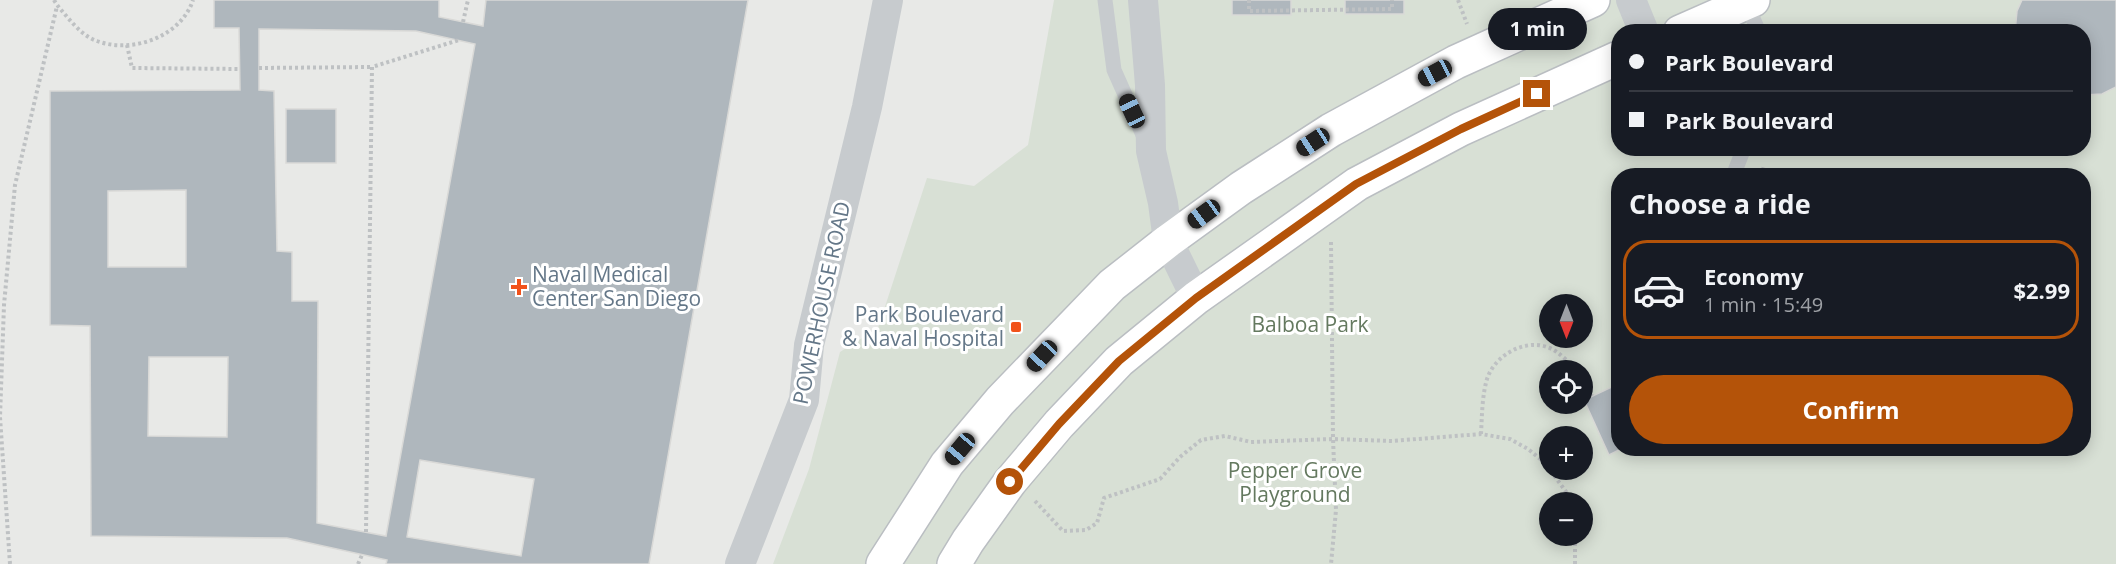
<!DOCTYPE html>
<meta charset="utf-8">
<style>
:root{--surface:#171b24;--page:#242831;--text:#f1f3f6;--muted:#9ea1a6;--line:#363941;--accent:#b45309}
body{margin:0;font-family:"Open Sans",sans-serif;background:var(--page);color:var(--text);height:100vh;display:flex;flex-direction:column;font-size:22px;white-space:nowrap}
*{box-sizing:border-box;margin:0}
p{font-size:20px;color:var(--muted)}
.icon{flex:none;width:33px;height:33px;fill:none;stroke:currentColor;stroke-width:2;stroke-linecap:round;stroke-linejoin:round}
.map{position:relative;flex:1;overflow:hidden}
.side{position:absolute;left:1611px;top:168px;width:480px;height:288px;display:flex;flex-direction:column;background:var(--surface);border-radius:24px;box-shadow:0 3px 15px #0003}
.side>*{flex:none}
.banner{position:absolute;left:1611px;top:24px;width:480px;height:132px;border-radius:24px;box-shadow:0 3px 15px #0003;display:grid;align-content:center;height:132px;padding:0 18px;background:var(--surface)}
.needle{width:39px;rotate:180deg}
.tools{position:absolute;left:1539px;top:294px;display:grid;gap:12px}
.tools a{display:grid;place-items:center;width:54px;height:54px;border-radius:50%;background:var(--surface);box-shadow:0 3px 15px #0003;font-size:30px}
.end{position:absolute;width:27px;height:27px;margin:-14px;border:8px solid #b45309;background:#fff;box-shadow:0 0 0 3px #fff}
.from{border-radius:50%}
.bubble{position:absolute;height:42px;border-radius:21px;background:var(--surface);box-shadow:0 3px 15px #0003;font-size:20px;font-weight:700;line-height:42px;text-align:center}
.car{position:absolute;width:18px;height:36px;margin:-18px -9px;border-radius:8px;box-shadow:0 0 4px 2px #0007;background:linear-gradient(#222 24%,#8ab4d8 0 40%,#222 0 76%,#8ab4d8 0 86%,#222 0)}
.banner b{display:flex;align-items:center;gap:21px;height:57px;font-size:22px}
.banner b+b{border-top:2px solid var(--line)}
.banner i{width:15px;height:15px;background:var(--text)}
ul{padding:0;list-style:none}
li{display:flex;align-items:center;gap:18px;height:99px;margin:0 12px 9px;padding:0 6px;border:3px solid transparent;border-radius:24px}
li div{flex:1}
li b{display:block;font-size:22px}
li em{font-style:normal;font-weight:700}
li.on{border-color:var(--accent)}
li>.icon{width:54px;height:54px;stroke-width:1.5}
h2{padding:0 18px;font-size:27px;line-height:72px}
.action{display:flex;gap:12px;margin-top:auto;padding:12px 18px}
.action a{flex:1;height:69px;border-radius:36px;background:var(--accent);color:#fff;font-size:24px;font-weight:700;line-height:69px;text-align:center}
.map>svg:first-child{display:block}
.built{fill:#e8e9e7}
.green{fill:#d8e0d5;fill-rule:evenodd}
.building{fill:#afb7bd;stroke:#d9d9d7;stroke-width:1.5;fill-rule:evenodd}
.lines{fill:none;stroke-linecap:round;stroke-linejoin:round}
.primary-casing{stroke:#babec2;stroke-width:36}
.path{stroke:#bec1c3;stroke-width:4;stroke-dasharray:3 3;stroke-linecap:butt}
.service{stroke:#c7cbce;stroke-width:15}
.minor{stroke:#c7cbce;stroke-width:30}
.primary{stroke:#fff;stroke-width:33}
.route{stroke:#b45309;stroke-width:8}
.poi-dot{fill:#f1521b;stroke:#fff;stroke-width:2}
.labels{text-anchor:middle;stroke-width:6;stroke-linejoin:round;paint-order:stroke}
.poi-label{font-size:21px;fill:#647788;stroke:#fff;text-anchor:start}
.street-label{font-size:21px;fill:#647788;stroke:#fff}
.park-label{font-size:21px;fill:#64795f;stroke:#fff}
</style>
<div class="map">
<svg width="2116" height="564" viewBox="0 0 2116 564">
<rect width="100%" height="100%" fill="#f7f8f4"/>
<path class="built" d="M0,0H1084L1086,29L826,564H0Z"/>
<path class="green" d="M1054,0H2116V564H773L809,469L840,352L878,328L927,178L974,186L1028,145ZM1618,32H2084V148H1618ZM1618,176H2084V448H1618ZM1550,304H1582V338H1550ZM1550,370H1582V404H1550ZM1550,436H1582V470H1550ZM1550,502H1582V536H1550Z"/>
<path class="building" d="M214,0H439V17L483,26L486,0H748L649,564H386L387,560L287,538L91,536L90,326L50,325V91L240,90L239,28H214ZM259,29L416,31L475,44L386,536L317,523L318,301H292V252L277,251L274,91L259,90ZM186,190V267H108V191ZM149,357H228L227,437L148,436ZM420,460L534,479L521,556L407,537Z
M1232,0H1291V15H1232Z
M1345,0H1404V14H1345Z
M2022,0H2116V87L2102,94L2084,95V32H2015L2017,11Z
M286,109H336V163H286Z
M1618,384V448H1623L1609,455L1584,400Z"/>
<g class="lines">
<defs>
<path id="primary" d="M1680,32L1753,0
M883,564L947,464L1000,401L1112,285L1168,241L1241,188L1331,130L1456,62L1593,0
M954,564L968,541L1010,482L1059,424L1119,361L1196,298L1357,184L1461,129L1618,58"/>
</defs>
<use href="#primary" class="primary-casing"/>
<path class="path" d="M54,0C58,7 63,12 68,18C76,27 85,37 97,41C132,54 181,37 193,0
M1249,0V11L1392,9V0
M1458,0L1467,24
M463,22L468,0
M127,45L132,68L240,69
M259,68L372,67
M1761,176L1764,166
M1331,242L1333,439L1336,510L1331,564
M1582,379L1592,396
M1481,434C1482,416 1482,396 1487,379C1495,355 1524,339 1547,347C1559,351 1568,362 1576,370
M1035,501L1063,531L1086,530L1097,523L1104,498L1160,479L1180,457L1201,440L1225,436L1251,442L1333,439L1392,441L1481,434L1510,439L1528,449L1544,462L1567,493L1570,502
M366,532L372,67L459,40
M10,564L0,417L4,305L15,185L57,6
M358,564L362,555
M1575,564V536"/>
<path class="service" d="M1105,0L1114,70L1143,135
M1746,3L1759,32
M1733,176L1744,148"/>
<path class="minor" d="M1143,0L1150,85L1151,151L1163,203L1168,241L1196,298
M1631,0L1644,32
M740,564L804,400L809,345L867,107L888,0"/>
<use href="#primary" class="primary"/>
</g>
<g class="lines">
<path class="route" d="M1010,482L1059,424L1119,361L1196,298L1356,184L1461,129L1537,94"/>
</g>
<g class="poi-dot">
<path d="M516 278h6v6h6v6h-6v6h-6v-6h-6v-6h6z"/>
<rect x="1010" y="321" width="12" height="12" rx="3"/>
</g>
<g class="labels">
<g class="poi-label">
<text x="532" y="282">Naval Medical<tspan x="532" dy="24">Center San Diego</tspan></text>
<text x="1004" y="322" text-anchor="end">Park Boulevard<tspan x="1004" dy="24">&amp; Naval Hospital</tspan></text>
</g>
<g class="street-label">
<text transform="translate(822 303) rotate(-78)" y="7">POWERHOUSE ROAD</text>
</g>
<g class="park-label">
<text x="1310" y="332">Balboa Park</text>
<text x="1295" y="478">Pepper Grove<tspan x="1295" dy="24">Playground</tspan></text>
</g>
</g>
</svg>
<div class="tools">
<a><svg class="needle" viewBox="-14 -14 28 28"><path d="M0-13l5 13h-10z" fill="#e53935"/><path d="M0 13l5-13h-10z" fill="#9ea1a6"/></svg></a>
<a><svg class="icon" aria-label="locate" viewBox="0 0 24 24"><circle cx="12" cy="12" r="6"/><path d="M12 2v4M12 18v4M2 12h4M18 12h4"/></svg></a>
<a>+</a>
<a>−</a>
</div>
<i class="end from" style="left:1010px;top:482px"></i>
<i class="end" style="left:1537px;top:94px"></i>
<div class="bubble" style="left:1488px;top:8px;width:99px">1 min</div>
<i class="car" style="left:1435px;top:73px;rotate:242deg"></i>
<i class="car" style="left:1132px;top:111px;rotate:335deg"></i>
<i class="car" style="left:1313px;top:142px;rotate:237deg"></i>
<i class="car" style="left:1204px;top:214px;rotate:234deg"></i>
<i class="car" style="left:1042px;top:356px;rotate:223deg"></i>
<i class="car" style="left:960px;top:449px;rotate:220deg"></i>
<div class="banner">
<b><i class="from"></i>Park Boulevard</b>
<b><i></i>Park Boulevard</b>
</div>
<section class="side">
<h2>Choose a ride</h2>
<ul>
<li class="on"><svg class="icon" aria-label="car" viewBox="0 0 24 24"><path d="M5 17H2v-5l4-1 3-4h7l3 4 3 1v5h-3M9 17h6M6 11h13"/><circle cx="7" cy="17" r="2"/><circle cx="17" cy="17" r="2"/></svg><div><b>Economy</b><p>1 min · 15:49</p></div><em>$2.99</em></li>
</ul>
<div class="action"><a>Confirm</a></div>
</section>
</div>
